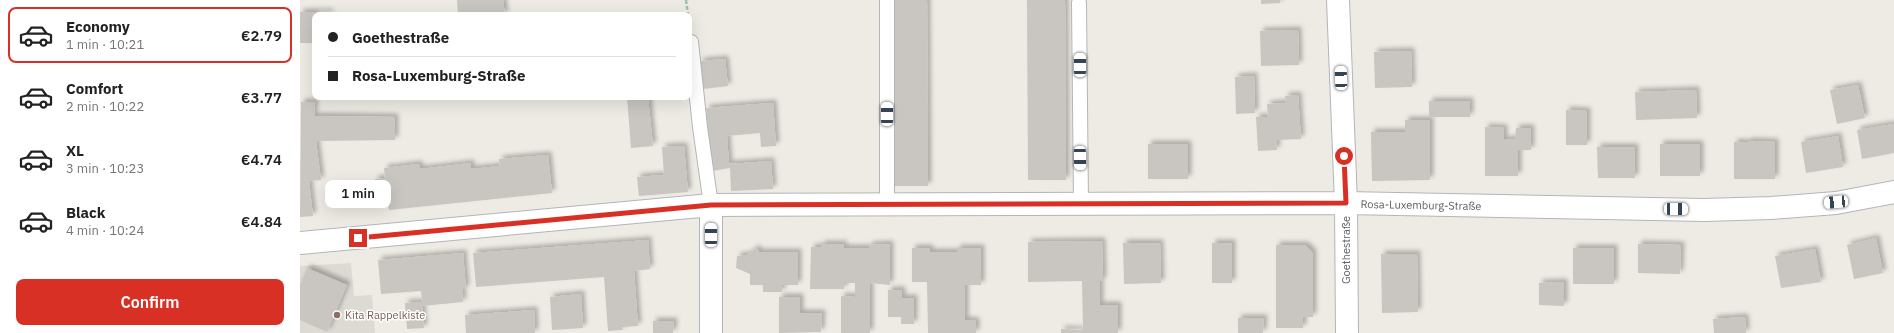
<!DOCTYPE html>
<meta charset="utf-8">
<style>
:root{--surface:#fff;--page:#f2f2f2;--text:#222;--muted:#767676;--line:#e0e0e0;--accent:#d93025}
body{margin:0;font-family:"IBM Plex Sans",sans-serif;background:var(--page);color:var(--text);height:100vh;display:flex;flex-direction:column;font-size:15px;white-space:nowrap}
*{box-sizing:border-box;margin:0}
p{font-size:13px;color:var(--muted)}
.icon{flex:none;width:22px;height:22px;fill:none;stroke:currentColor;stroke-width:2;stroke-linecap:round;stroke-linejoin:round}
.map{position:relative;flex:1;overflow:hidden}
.details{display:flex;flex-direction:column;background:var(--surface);width:300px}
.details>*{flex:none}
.guide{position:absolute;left:12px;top:12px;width:380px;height:88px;border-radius:8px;box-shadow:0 4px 16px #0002;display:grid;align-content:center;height:88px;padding:0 16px;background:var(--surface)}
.end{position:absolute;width:18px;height:18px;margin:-9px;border:5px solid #d93025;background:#fff;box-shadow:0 0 0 2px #fff}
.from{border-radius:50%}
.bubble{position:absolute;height:28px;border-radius:8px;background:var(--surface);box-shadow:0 4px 16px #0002;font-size:13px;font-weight:600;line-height:28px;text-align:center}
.car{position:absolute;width:12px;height:24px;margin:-12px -6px;border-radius:5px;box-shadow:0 0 3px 1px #0007;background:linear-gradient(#fff 24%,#345 0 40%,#fff 0 76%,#345 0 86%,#fff 0)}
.guide b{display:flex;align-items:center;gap:14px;height:38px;font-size:15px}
.guide b+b{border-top:1px solid var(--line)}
.guide i{width:10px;height:10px;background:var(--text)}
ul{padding:7px 0 0;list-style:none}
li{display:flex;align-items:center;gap:12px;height:56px;margin:0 8px 6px;padding:0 8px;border:2px solid transparent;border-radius:8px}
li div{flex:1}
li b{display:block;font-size:15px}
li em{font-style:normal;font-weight:600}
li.on{border-color:var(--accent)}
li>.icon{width:36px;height:36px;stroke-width:1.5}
.primary-button{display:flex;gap:8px;margin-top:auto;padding:8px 16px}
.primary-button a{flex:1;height:46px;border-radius:8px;background:var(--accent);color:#fff;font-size:16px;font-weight:600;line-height:46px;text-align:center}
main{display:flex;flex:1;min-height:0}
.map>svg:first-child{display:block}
.education{fill:#dddad4}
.building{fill:#c9c6c2;filter:url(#shadow)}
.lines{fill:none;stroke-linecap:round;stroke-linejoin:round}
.lane-casing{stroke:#b2b5b9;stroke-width:16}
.street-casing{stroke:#b2b5b9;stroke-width:24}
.path{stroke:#9fc2a7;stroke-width:2.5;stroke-dasharray:4 2;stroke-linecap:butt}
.lane{stroke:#fff;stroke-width:14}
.street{stroke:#fff;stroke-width:22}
.route{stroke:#d93025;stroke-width:5}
.education-dot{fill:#8d6e63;stroke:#fff;stroke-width:1.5}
.labels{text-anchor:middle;stroke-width:3;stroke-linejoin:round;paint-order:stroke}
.street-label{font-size:11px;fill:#5d6164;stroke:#fff}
.education-label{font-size:11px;fill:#785e54;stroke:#fff;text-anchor:start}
</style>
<main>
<section class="details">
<ul>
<li class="on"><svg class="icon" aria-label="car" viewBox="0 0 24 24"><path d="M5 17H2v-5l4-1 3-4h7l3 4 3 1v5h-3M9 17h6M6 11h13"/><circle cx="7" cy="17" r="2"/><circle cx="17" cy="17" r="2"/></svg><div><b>Economy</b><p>1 min · 10:21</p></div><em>€2.79</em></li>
<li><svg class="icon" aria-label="car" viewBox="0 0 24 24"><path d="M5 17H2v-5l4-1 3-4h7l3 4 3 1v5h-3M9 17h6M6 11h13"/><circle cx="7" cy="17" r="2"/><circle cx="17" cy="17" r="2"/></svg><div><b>Comfort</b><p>2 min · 10:22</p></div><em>€3.77</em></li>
<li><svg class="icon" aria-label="car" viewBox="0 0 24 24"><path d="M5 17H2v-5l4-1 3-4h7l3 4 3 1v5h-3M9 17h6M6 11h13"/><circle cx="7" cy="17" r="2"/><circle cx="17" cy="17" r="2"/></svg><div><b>XL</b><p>3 min · 10:23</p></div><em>€4.74</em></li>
<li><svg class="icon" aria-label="car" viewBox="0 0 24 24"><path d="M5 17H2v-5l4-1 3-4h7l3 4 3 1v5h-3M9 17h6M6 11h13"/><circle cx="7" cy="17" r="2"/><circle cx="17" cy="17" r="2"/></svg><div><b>Black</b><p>4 min · 10:24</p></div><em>€4.84</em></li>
</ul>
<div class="primary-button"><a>Confirm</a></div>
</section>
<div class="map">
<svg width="1594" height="333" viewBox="0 0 1594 333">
<defs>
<filter id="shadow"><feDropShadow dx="3.5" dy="-3.5" stdDeviation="2" flood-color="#0004"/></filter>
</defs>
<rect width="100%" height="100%" fill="#eeebe5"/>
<path class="education" d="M51,263L54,296L72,295L75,333H0V266Z"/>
<path class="building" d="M157,0H203L205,15H158Z
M590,0H627L628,186H590Z
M727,0H765L766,180H728Z
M961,0H980V3L961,4Z
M0,12H30V15H15V43H0Z
M998,30L999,65L961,66L960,31Z
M1111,51L1112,87L1075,88L1074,52Z
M425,59L428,86L403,89L400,61Z
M954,76L955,113L936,114L935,77Z
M1558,85L1565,118L1537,124L1530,90Z
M1396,90L1397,118L1336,120L1335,92Z
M998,95L1001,139L976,140L977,150L958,151L956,117H968L967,104L986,103L985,96Z
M327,97H348L353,146L331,148Z
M1129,101H1170V117H1129Z
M1,102H15L14,116L95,117V140L16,141L21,180L9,181L13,216L0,217Z
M473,103L476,146L461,147L460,133L427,136L429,164L471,161L473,189L431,191L430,168L412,171L406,108Z
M1266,110L1287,111V145H1266Z
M1105,120H1130V180L1072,181L1071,132H1105Z
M1594,124V153L1562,159L1557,130Z
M1185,127L1204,128V140L1215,139L1216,128H1231V150H1218V176H1185Z
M1538,136L1543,167L1506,173L1501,142Z
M1448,141L1475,142V179H1434V142L1448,143Z
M848,144H888V179H848Z
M1360,144H1400V176H1360Z
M384,146L388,192L339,196L337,177L364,175L362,147Z
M1297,147H1335V178H1298Z
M248,155L252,193L89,210L87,199L77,200L75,179L85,178L84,168L119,164L120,169L171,163V169L200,166L199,159Z
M1576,238L1583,273L1554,279L1547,245Z
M348,240L350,269L334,271L338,326L322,327L323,330L308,331L304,277L176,287L173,253Z
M802,241L803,280L800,281V305H818V333H761V329L783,330L782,281L728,282V242Z
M823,243H860L861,283L824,284Z
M912,243H932V283H912Z
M521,244H544L543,248H569V245L590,244V285L570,283V333H541V296L555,297V283H544V289H510L511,247H521Z
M1338,244L1381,245L1380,274L1338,273Z
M976,245H1005L1013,253V317H1003V328H976Z
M456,248L459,252H498V285H482V292H463V285H450V274L436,268L437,256L447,255Z
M612,248H630V252H657V248H681V285H665V320L676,321V333H628L627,282H612Z
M1273,248H1314V284H1273Z
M1515,249L1521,282L1481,288L1475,256Z
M163,253L166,289H162L163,302L122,306L124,328L107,329L105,303L122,302L121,291L81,294L78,260Z
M1081,254H1117L1118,312L1082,313Z
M7,268L47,285L27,332L0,320V285Z
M1264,282V306L1239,305V283Z
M588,290H602V298H614V324H601V317H588Z
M281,294L283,328L252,330L250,297Z
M479,297H500V313H522L521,332L479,333Z
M234,310L235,333H166L165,315Z
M1445,317L1446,333H1414L1413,319Z
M938,318H964L963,333H938Z
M353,321H374L373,333H353Z"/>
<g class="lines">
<defs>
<path id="lane" d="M587,0V204
M779,3L781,204
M391,42L400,127L411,205"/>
<path id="street" d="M1038,0L1046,203L1047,333
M411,205V333
M0,243L411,205L1046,203L1404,210L1471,208L1536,203L1594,192"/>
</defs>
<use href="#lane" class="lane-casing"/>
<use href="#street" class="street-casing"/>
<path class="path" d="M386,0L388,15"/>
<use href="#lane" class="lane"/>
<use href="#street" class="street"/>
</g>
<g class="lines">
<path class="route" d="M58,238L411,205L1046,203L1044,156"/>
</g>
<circle class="education-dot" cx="37" cy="315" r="4"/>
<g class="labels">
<g class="street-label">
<text transform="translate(1121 205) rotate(1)" y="4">Rosa-Luxemburg-Straße</text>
<text transform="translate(1046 250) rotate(-90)" y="4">Goethestraße</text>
</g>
<g class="education-label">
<text x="45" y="319">Kita Rappelkiste</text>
</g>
</g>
</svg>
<i class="end from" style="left:1044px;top:156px"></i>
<i class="end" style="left:58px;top:238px"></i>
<div class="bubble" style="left:25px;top:180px;width:66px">1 min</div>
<i class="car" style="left:780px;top:65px;rotate:0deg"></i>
<i class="car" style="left:1041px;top:78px;rotate:358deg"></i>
<i class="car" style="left:587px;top:114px;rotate:0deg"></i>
<i class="car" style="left:780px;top:158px;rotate:179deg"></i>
<i class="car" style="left:1536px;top:202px;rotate:265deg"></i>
<i class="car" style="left:1376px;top:209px;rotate:91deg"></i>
<i class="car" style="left:411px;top:235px;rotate:0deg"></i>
<div class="guide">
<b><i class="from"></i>Goethestraße</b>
<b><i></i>Rosa-Luxemburg-Straße</b>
</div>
</div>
</main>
